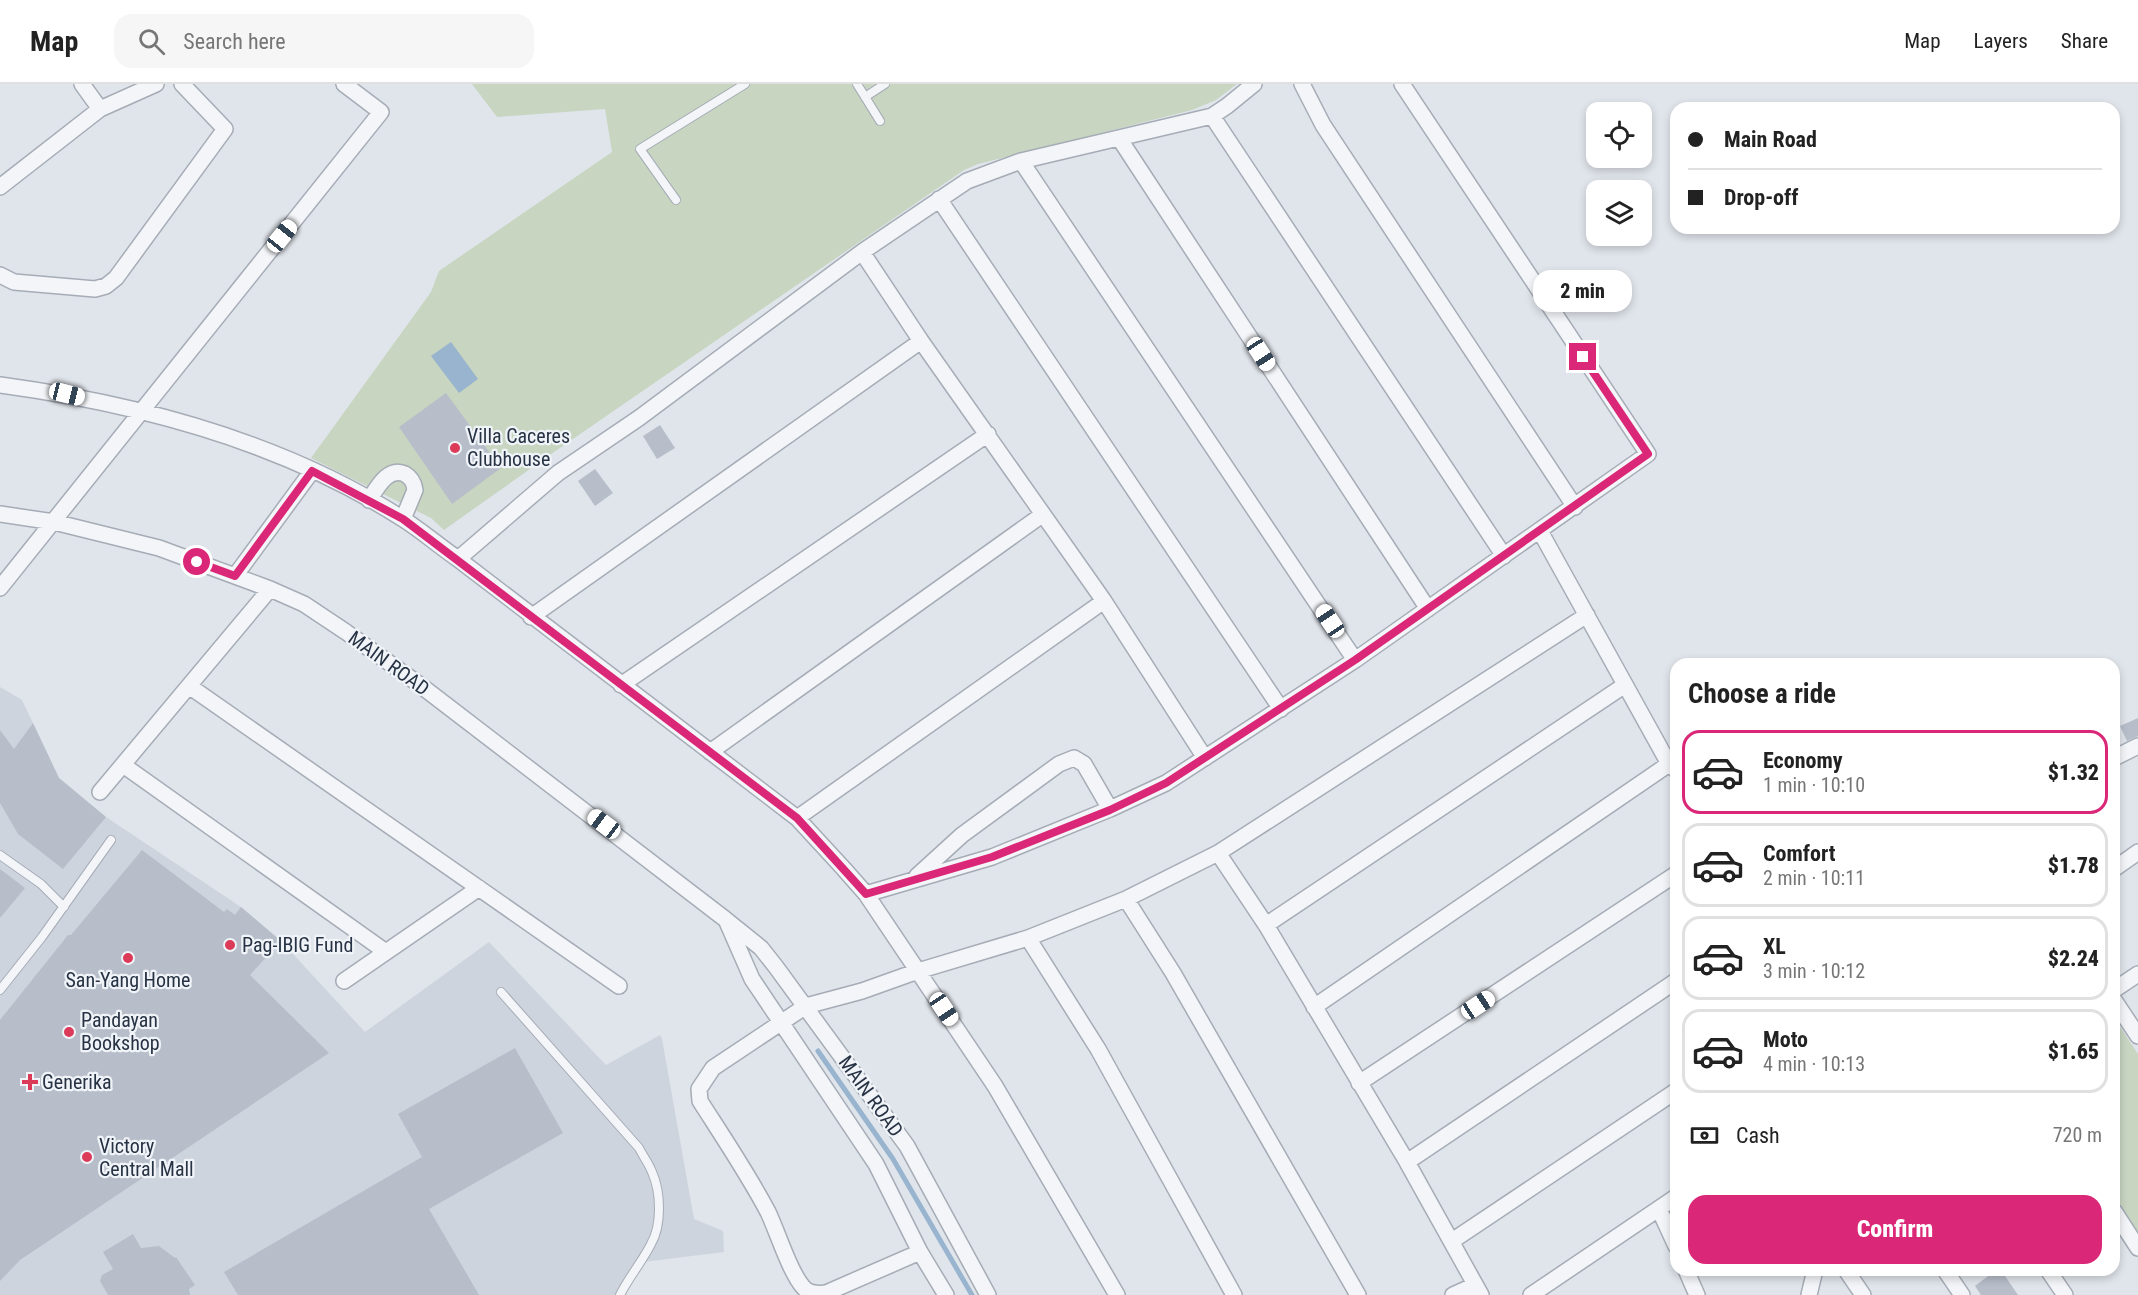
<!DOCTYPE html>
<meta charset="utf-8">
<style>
:root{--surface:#fff;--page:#f6f6f6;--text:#222;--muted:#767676;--line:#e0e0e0;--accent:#db2777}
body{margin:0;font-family:"Roboto Condensed",sans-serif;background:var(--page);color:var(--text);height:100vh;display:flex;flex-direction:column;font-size:22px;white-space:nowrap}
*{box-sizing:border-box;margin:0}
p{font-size:20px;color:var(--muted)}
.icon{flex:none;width:33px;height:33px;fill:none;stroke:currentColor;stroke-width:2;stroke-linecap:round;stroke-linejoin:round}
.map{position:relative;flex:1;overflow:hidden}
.side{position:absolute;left:1670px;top:574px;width:450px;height:618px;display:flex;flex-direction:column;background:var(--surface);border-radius:18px;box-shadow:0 3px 9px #0003}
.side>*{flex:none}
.guide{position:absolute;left:1670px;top:18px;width:450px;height:132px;border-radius:18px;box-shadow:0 3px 9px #0003;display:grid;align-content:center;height:132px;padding:0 18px;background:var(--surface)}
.tools{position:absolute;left:1586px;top:18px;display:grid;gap:12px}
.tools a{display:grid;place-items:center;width:66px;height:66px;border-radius:12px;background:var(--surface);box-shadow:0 3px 9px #0003;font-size:30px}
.end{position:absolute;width:27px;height:27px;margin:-14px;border:8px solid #db2777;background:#fff;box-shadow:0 0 0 3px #fff}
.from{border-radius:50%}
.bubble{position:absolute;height:42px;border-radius:18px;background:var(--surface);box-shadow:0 3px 9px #0003;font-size:20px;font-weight:800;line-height:42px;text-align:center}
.car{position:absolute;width:18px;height:36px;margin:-18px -9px;border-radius:8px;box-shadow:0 0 4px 2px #0007;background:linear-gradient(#fff 24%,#345 0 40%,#fff 0 76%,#345 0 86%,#fff 0)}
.guide b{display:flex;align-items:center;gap:21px;height:57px;font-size:22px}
.guide b+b{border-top:2px solid var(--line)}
.guide i{width:15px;height:15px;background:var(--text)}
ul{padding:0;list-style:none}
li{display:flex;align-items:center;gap:18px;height:84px;margin:0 12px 9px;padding:0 6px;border:3px solid var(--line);border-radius:18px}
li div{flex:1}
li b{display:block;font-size:22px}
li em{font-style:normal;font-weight:800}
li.selected{border-color:var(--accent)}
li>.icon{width:54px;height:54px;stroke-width:1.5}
h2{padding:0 18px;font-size:27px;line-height:72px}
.pay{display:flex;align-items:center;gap:15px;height:66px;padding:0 18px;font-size:22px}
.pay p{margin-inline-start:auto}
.button{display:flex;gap:12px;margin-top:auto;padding:12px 18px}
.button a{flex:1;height:69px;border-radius:18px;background:var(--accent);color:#fff;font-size:24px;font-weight:800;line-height:69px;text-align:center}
header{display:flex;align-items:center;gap:36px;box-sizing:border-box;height:84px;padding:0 30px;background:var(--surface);border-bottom:2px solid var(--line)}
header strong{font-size:28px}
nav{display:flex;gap:33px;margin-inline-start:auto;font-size:21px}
.search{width:420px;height:54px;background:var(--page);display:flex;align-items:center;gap:15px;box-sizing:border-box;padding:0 21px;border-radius:18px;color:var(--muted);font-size:22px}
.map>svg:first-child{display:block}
.built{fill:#ced4dd}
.green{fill:#c7d5c1}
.water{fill:#98b4ce}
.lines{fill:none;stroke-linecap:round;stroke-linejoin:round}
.stream{stroke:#98b4ce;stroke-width:5}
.building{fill:#b7bec9}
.service-casing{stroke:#a5acb6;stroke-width:10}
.minor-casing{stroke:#a5acb6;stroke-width:18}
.service{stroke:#f4f5f8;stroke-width:8}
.minor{stroke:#f4f5f8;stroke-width:15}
.route{stroke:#db2777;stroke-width:8}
.poi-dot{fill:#db3a59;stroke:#f0f4f8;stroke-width:2}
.labels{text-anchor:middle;stroke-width:4.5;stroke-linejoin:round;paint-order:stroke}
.poi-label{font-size:20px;fill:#273344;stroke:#f0f4f8;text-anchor:start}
.street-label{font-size:20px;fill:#273344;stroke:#f0f4f8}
</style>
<header>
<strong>Map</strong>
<div class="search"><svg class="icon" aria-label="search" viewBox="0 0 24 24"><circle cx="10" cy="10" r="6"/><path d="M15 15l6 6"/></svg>Search here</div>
<nav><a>Map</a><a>Layers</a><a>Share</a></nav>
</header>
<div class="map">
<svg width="2138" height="1211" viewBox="0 0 2138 1211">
<rect width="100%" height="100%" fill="#e0e5eb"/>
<path class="built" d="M0,603L22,616L59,694L106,733L241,823L281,857L365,948L489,858L606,981L660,951L662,955L694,1135L723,1147L724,1168L643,1178L632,1191L626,1211H0Z"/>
<path class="green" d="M472,0H1237L1216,16L1192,26L978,80L964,86L554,368L444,446L431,434L311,374L431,208L439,187L612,68L605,25L497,33Z
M2114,934L2138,970V1149L2114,1113Z"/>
<path class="water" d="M451,258L478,295L459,309L431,272Z"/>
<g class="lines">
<path class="stream" d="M818,967L893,1075L972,1211"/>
</g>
<path class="building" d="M446,309L501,384L452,420L399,343Z
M660,341L675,364L657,375L643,352Z
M595,385L613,409L595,422L578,397Z
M2138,634V652L2127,657L2120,642Z
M33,639L59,694L106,733L63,785L18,750L0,719V646L14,665Z
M142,766L224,828L227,825L235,831L241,823L281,857L250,891L329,969L20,1176L0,1197V936L68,851H71Z
M0,785L25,804L0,834Z
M515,964L563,1049L429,1125L479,1211H238L224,1188L422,1073L398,1030Z
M133,1150L141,1164L159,1162L175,1174L176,1173L195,1201L189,1205L190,1211H108L100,1197L102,1191L113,1185L103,1168Z
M1996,1186H2001L2018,1211H1981L1975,1202Z"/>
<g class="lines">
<defs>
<path id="service" d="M857,0L880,37
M865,13L885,0
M676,116L640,65L745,0
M0,771L41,800L64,823
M0,906L42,853L111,756
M501,908L639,1064C643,1072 649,1080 652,1088C661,1108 662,1141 651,1160C642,1178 629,1193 620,1211"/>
<path id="minor" d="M82,0L100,25
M1302,0L1323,41L1575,423
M1212,32L1504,472
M1119,54L1428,525
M1021,77L1355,576
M0,103L100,25L156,0
M939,115L1281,625
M862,168L921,257L1104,517L1205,674
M0,191L14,198L95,205L106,202L116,194L225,45L182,0
M0,301C140,320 283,358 403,435C422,447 439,462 458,475L797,734L844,785L866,810L995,1002L1117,1211
M369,416C377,404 388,382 405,390C412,394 414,399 415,406L403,435
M0,430L54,438L159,464L270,505L304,520L346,548L420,601L725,835L761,864L776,883L907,1062L988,1211
M1540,447L1669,680L1676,686
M458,475L558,389L639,334L862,168L967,97L1021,77L1212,32L1227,22L1254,0
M235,492L312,387
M0,504L381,28L344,0
M531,533L921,257
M621,601L988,350
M189,602L619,902
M710,668L1042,431
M2114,674L2138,662
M123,681L386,868
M100,708L270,505
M797,734L1104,517
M1218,769L1266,841L1407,1078L1481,1211
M2114,785L2138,768
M917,792L962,751L1059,680L1074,674L1084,680L1110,725
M866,810L992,773L1110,725L1166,699L1355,576L1648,370L1402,0
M1126,815L1173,889L1358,1211
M727,838L752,895L876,1080L920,1168L946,1211
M1266,841L1625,601
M1028,854L1098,965L1234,1211
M344,897L479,804
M2114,906L2138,890
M2114,916L2138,952
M1314,923L1669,680
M1359,999L1676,790
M1407,1078L1676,897
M1659,1125L1676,1162
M2114,1127L2138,1164
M1452,1157L1676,1007
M920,1168L826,1209C818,1210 810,1210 804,1204C790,1189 778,1149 768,1128C748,1090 723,1053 700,1017L699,1005L713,984L806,922L862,907L918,887L1028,854L1126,815L1218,769L1587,531
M1686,1186L1697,1211
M1846,1186L1863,1211
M1945,1186L1962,1211
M2048,1186L2065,1211
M1453,1211L1475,1201
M1531,1211L1676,1113
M1809,1211L1815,1186"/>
</defs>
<use href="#service" class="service-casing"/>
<use href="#minor" class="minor-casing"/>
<use href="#service" class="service"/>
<use href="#minor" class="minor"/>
</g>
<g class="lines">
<path class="route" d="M197,478L235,492L312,387L403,435L797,734L866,810L992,773L1110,726L1166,699L1355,576L1648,370L1583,273"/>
</g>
<g class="poi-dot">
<circle cx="455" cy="364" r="6"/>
<circle cx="230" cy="861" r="6"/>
<circle cx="128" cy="874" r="6"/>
<circle cx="69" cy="948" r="6"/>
<path d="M27 989h6v6h6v6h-6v6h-6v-6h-6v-6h6z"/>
<circle cx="87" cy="1073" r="6"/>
</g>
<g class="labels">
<g class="poi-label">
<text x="467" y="359">Villa Caceres<tspan x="467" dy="23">Clubhouse</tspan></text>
<text x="242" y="868">Pag-IBIG Fund</text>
<text x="128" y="903" text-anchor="middle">San-Yang Home</text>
<text x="81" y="943">Pandayan<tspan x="81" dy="23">Bookshop</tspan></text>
<text x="42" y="1005">Generika</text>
<text x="99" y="1069">Victory<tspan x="99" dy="23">Central Mall</tspan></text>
</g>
<g class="street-label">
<text transform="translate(389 579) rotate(36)" y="7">MAIN ROAD</text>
<text transform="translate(871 1012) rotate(54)" y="7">MAIN ROAD</text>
</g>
</g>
</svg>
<div class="tools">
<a><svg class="icon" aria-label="locate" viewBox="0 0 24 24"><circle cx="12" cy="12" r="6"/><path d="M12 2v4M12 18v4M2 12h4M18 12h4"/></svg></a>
<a><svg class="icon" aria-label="layers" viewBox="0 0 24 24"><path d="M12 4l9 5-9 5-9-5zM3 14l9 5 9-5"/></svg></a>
</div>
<i class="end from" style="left:197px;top:478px"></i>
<i class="end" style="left:1583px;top:273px"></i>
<div class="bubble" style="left:1533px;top:186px;width:99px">2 min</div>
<i class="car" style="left:282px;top:152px;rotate:39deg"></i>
<i class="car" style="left:1261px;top:270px;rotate:147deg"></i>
<i class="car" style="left:67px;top:310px;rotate:104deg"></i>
<i class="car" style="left:1330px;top:537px;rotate:326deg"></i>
<i class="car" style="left:604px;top:740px;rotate:307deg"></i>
<i class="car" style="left:1478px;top:921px;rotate:57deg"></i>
<i class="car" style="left:944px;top:925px;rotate:146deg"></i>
<div class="guide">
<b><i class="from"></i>Main Road</b>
<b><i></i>Drop-off</b>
</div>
<section class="side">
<h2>Choose a ride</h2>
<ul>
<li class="selected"><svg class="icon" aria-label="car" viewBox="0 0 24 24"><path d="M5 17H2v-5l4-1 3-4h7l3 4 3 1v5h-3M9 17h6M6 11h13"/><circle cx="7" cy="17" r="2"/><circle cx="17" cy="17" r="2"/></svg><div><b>Economy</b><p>1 min · 10:10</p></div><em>$1.32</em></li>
<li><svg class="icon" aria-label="car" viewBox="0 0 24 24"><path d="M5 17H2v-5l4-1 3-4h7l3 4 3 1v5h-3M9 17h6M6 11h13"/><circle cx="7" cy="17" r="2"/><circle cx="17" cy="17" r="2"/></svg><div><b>Comfort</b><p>2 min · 10:11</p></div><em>$1.78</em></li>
<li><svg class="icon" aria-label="car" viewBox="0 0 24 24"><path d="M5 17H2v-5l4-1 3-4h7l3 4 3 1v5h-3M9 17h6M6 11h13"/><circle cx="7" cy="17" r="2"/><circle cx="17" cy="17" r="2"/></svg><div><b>XL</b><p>3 min · 10:12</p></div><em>$2.24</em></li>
<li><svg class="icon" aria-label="car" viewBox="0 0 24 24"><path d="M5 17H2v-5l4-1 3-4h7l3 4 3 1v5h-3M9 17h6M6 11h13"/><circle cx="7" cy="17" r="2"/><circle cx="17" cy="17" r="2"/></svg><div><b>Moto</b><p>4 min · 10:13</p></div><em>$1.65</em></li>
</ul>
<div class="pay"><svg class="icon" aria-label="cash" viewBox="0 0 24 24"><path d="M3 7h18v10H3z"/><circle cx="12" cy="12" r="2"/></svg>Cash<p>720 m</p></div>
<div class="button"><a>Confirm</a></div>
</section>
</div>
